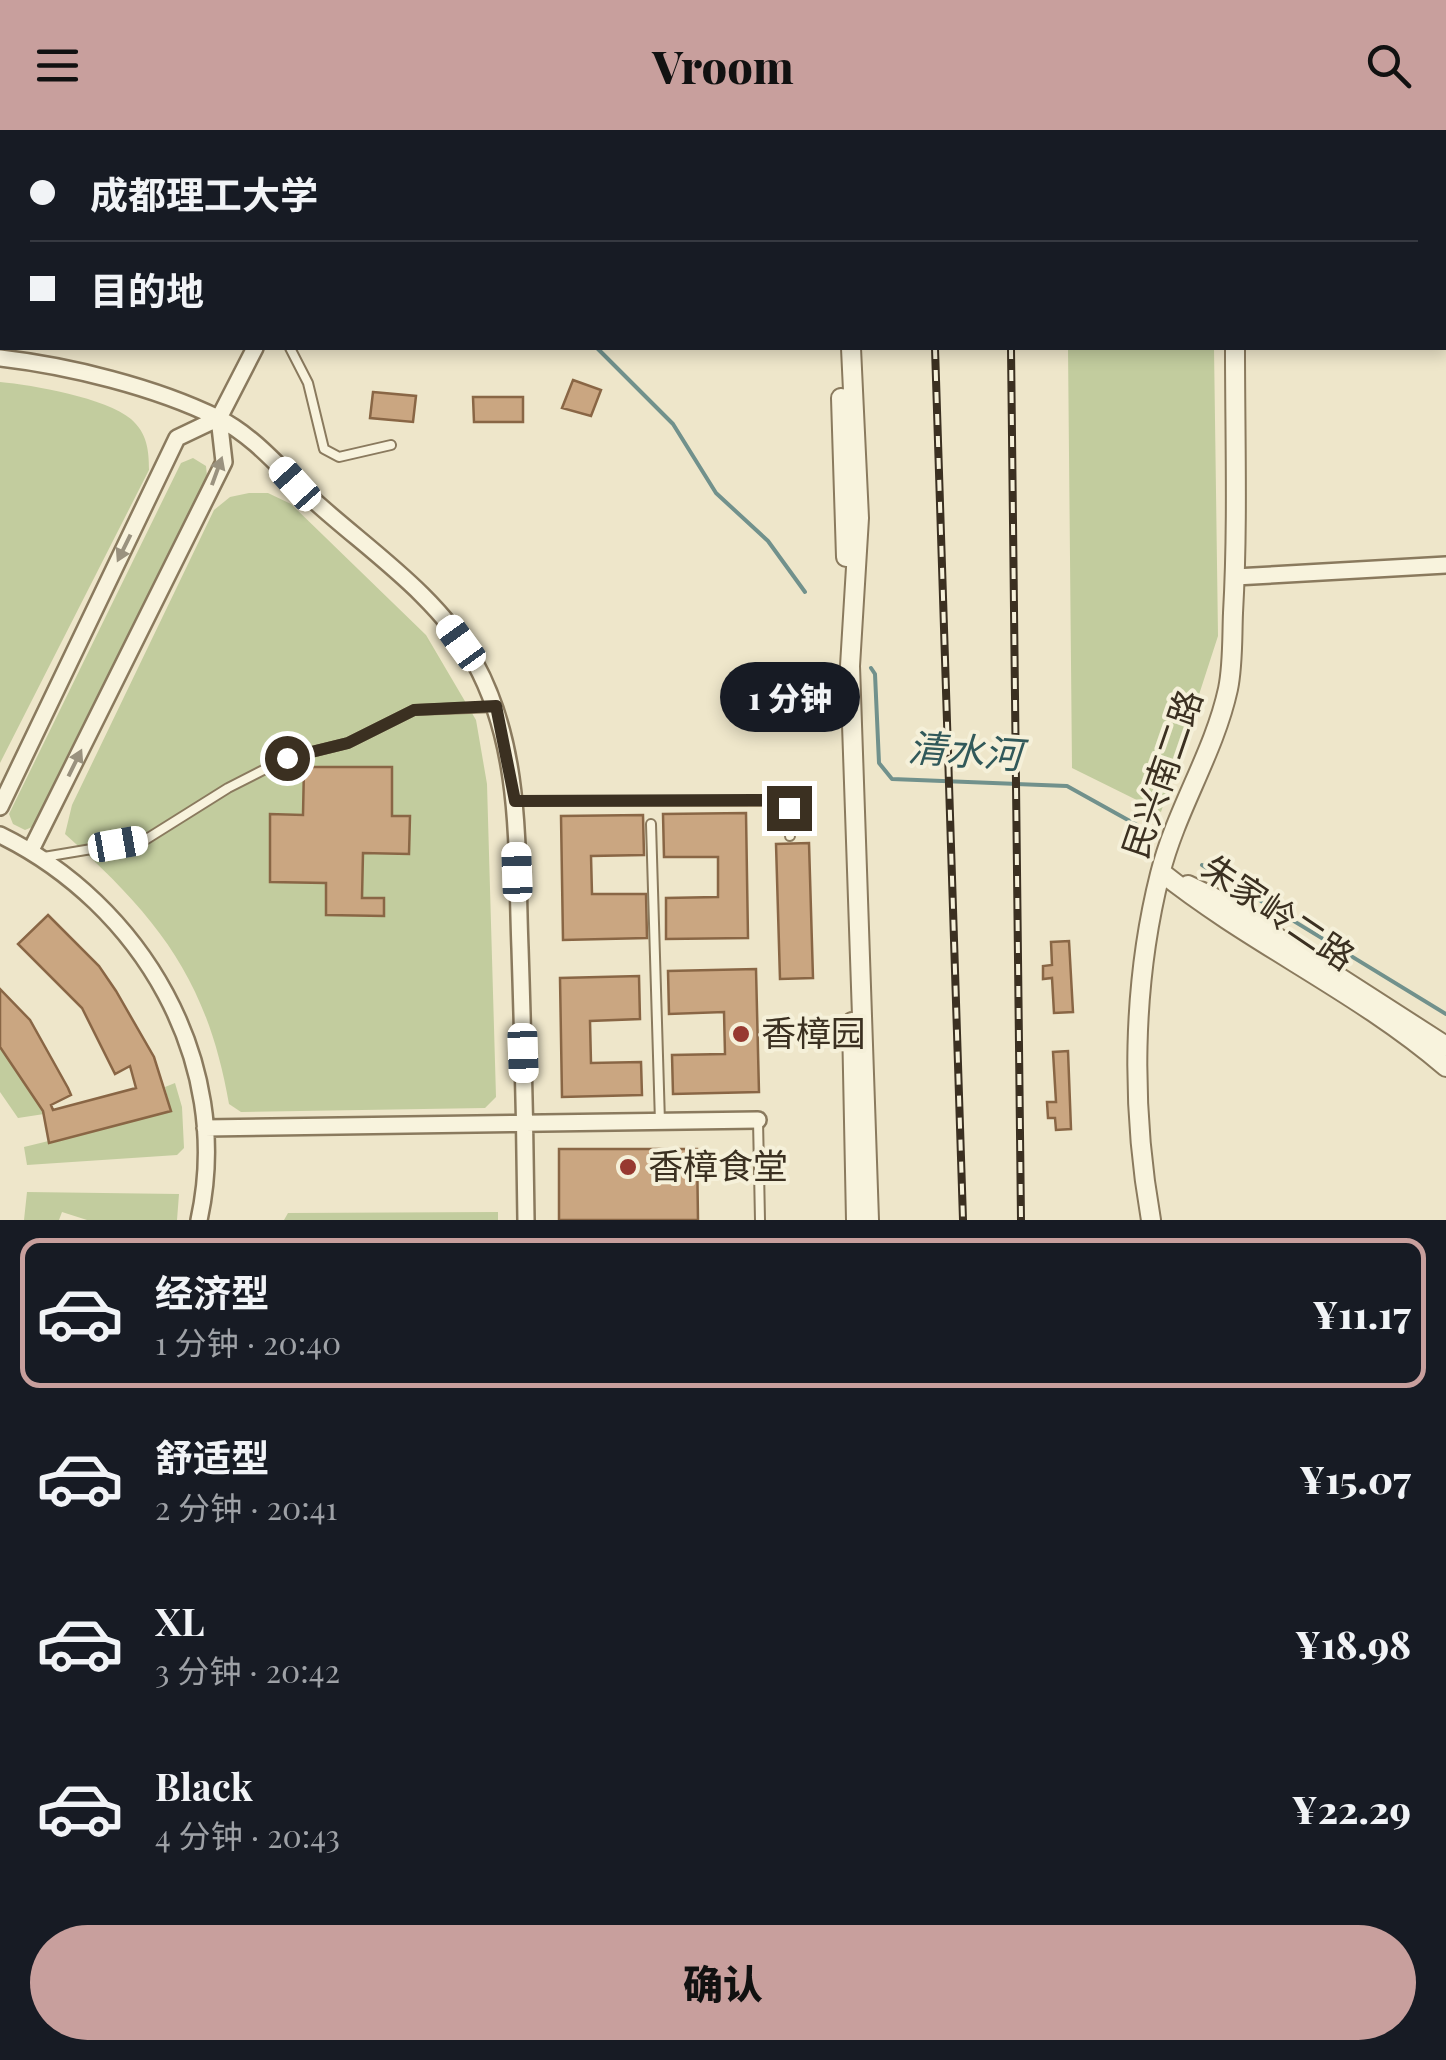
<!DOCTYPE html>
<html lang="zh">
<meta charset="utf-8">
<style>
:root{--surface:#171b24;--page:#242831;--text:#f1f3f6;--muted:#9ea1a6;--line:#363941;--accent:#c89f9d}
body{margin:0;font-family:"Playfair Display","Noto Sans SC",serif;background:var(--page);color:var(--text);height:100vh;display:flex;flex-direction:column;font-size:38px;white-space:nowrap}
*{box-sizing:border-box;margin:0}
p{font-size:32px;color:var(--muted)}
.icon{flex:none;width:55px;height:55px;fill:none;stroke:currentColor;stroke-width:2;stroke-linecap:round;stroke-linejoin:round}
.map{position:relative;height:1090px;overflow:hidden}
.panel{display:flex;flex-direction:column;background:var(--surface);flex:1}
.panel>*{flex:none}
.banner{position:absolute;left:0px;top:0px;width:1448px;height:220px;box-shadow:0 5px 15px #0003;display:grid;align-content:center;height:220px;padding:0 30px;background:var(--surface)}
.end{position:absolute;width:45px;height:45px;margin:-22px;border:12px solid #3b3021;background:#fff;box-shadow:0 0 0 5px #fff}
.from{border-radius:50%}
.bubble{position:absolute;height:70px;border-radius:35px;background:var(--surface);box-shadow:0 5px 15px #0003;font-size:32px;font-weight:800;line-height:70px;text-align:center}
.car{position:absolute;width:30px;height:60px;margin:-30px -15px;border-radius:12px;box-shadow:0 0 8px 2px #0007;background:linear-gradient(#fff 24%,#345 0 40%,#fff 0 76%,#345 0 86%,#fff 0)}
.banner b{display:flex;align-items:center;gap:35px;height:95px;font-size:38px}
.banner b+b{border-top:2px solid var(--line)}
.banner i{width:25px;height:25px;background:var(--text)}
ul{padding:18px 0 0;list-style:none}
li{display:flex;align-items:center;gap:30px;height:150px;margin:0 20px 15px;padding:0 10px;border:5px solid transparent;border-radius:20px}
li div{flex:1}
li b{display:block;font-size:38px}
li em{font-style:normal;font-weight:800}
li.active{border-color:var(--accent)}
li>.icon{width:90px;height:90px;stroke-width:1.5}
.cta{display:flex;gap:20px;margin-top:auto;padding:20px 30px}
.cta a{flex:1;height:115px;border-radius:60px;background:var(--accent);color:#111;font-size:40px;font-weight:800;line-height:115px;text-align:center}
header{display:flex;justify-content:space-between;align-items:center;height:130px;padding:0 30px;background:var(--accent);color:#111;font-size:45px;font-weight:800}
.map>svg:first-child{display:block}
.green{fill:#c2cc9e}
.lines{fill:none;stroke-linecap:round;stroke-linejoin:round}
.stream{stroke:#71918c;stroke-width:4}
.building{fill:#caa681;stroke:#896645;stroke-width:2.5}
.service-casing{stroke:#8a7a5e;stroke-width:12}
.minor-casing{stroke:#8a7a5e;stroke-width:20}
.tertiary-casing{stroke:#8a7a5e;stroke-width:22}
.secondary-casing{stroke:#6c5b41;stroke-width:25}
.service{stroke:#f8f3dd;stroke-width:8}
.minor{stroke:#f8f3dd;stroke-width:15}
.tertiary{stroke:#f8f3dd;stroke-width:18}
.secondary{stroke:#f8f3dd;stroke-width:20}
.rail-casing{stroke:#3b3021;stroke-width:8}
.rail{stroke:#f5f0d9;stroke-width:4;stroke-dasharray:11;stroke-linecap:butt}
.oneway{fill:#9a927f}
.route{stroke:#3b3021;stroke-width:12}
.poi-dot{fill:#973930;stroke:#f5f0d9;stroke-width:4}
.labels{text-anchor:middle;stroke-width:8;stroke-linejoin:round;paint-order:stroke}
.street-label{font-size:35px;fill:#3b3021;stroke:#f5f0d9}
.poi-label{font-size:35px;fill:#3b3021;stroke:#f5f0d9;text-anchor:start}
.water-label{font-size:38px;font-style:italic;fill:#31595a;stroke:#f5f0d9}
</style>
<header><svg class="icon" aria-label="menu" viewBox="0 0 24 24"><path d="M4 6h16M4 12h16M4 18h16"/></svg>Vroom<svg class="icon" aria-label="search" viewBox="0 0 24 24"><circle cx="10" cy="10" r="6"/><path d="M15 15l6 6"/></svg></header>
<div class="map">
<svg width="1446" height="1090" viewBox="0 0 1446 1090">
<rect width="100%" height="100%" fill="#eee6ca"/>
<path class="green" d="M1068,218H1214L1218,506L1161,682L1072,638Z
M0,252C33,255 106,268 131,289C147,303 149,320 149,340L0,633Z
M193,328L206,336L207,346L37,695L25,700L13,694L9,684L181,333Z
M249,363H268L291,374L426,505L476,590L487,654L496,967L485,978L241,982L229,974C207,848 158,788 65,704L72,675L214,380L230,367Z
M0,918L43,982L44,984L18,988L0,962Z
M175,953L182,977L184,1018L177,1025L27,1035L24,1017L171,981L165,957Z
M27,1062L179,1064L177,1090H87L62,1082L59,1090H24Z
M498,1082V1090H284L288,1083Z"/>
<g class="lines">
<path class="stream" d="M597,218L673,294L716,363L768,411L805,462
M871,538L875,544L879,633L892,649L1067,656L1137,695
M1202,735L1446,884"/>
</g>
<path class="building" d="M573,250L601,260L591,286L562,278Z
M373,262L416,266L413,292L370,288Z
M473,267H523V292H474Z
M304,637H392V686H410L409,724L363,723L362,768H384V786L326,785V753L270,752V684L303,685Z
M746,683L748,808L666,809V768L718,767V727H664L663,684Z
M643,685L644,725L591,726L592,764H646L647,808L563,810L561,686Z
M809,713L813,848L780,849L776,714Z
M48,785L99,836L116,861L154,927L171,981L49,1013L43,981L0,917V859L30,890L68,958L71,965L51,975L53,980L136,958L130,936L115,944L82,878L18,814Z
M1069,811L1073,882L1054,883L1052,848L1043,849V836L1052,835L1051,812Z
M756,839L759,962L673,964L672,925L725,924L724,882L669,884L668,841Z
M639,846L640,889L590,891L591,933L641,932L642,965L562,967L560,848Z
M1068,921L1071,999L1056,1000L1055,988H1048L1047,972H1056L1053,922Z
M559,1019H697L698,1090H559Z"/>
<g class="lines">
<defs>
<path id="service" d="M122,0L127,2
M233,2L234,0
M0,3L2,5
M0,124L2,125
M290,218L308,253L324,319L339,327L391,315
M515,671H782L789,677L790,706
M651,694L660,992
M44,727L145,710L228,658L287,628L348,613L414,580L496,577
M758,990L760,1090"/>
<path id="minor" d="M364,2L366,0
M0,228C69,236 155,257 218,288C258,308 287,347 320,376C373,423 439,468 474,531C523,619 516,721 520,818C523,909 525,999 526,1090
M1235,447L1446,435
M0,677L177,308L219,288
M0,705C141,774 234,931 199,1090
M31,720L224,332L219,288L255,218
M205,998L758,990"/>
<path id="tertiary" d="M826,0L827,2
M843,0L844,2
M851,218L859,388L850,536L869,1090
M841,268L846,427
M1161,742C1251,814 1359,862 1446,937
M1188,755L1219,770L1446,916
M852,892L856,1090
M1151,1090C1131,977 1132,855 1160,744C1176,680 1214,623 1228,559C1233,535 1232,507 1233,483C1238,395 1235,306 1235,218"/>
<path id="secondary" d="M1212,0H1263"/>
</defs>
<use href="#service" class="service-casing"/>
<use href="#minor" class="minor-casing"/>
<use href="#tertiary" class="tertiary-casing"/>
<use href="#secondary" class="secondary-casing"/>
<use href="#service" class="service"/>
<use href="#minor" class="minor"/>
<use href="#tertiary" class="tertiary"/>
<use href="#secondary" class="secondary"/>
<defs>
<path id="rail" d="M929,0V2
M1016,0V2
M935,218L963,1090
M1011,218L1021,1090"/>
</defs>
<use href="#rail" class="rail-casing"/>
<use href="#rail" class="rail"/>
</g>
<defs><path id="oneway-solid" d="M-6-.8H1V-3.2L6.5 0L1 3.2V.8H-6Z" transform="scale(2.5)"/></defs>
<g class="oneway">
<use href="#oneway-solid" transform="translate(217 341) rotate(-70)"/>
<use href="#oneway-solid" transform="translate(124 418) rotate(116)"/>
<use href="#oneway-solid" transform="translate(75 633) rotate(-64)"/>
</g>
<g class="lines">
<path class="route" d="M287,628L348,613L414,580L496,576L515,671L754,670H782L789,678"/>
</g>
<g class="poi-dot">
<circle cx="741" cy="904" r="10"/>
<circle cx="628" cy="1037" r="10"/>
</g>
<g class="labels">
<g class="street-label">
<text transform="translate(1163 644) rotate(-71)" y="12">民兴南二路</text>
<text transform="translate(1278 783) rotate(34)" y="12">朱家岭二路</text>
</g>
<g class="poi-label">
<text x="761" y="916">香樟园</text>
<text x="648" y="1049">香樟食堂</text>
</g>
<g class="water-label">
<text transform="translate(965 622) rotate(4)" y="13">清水河</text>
</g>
</g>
</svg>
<i class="end from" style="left:287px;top:628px"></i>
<i class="end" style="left:789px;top:678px"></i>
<div class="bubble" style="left:720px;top:532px;width:140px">1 分钟</div>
<i class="car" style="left:295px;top:354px;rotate:318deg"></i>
<i class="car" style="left:461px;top:513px;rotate:324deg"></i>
<i class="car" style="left:118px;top:714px;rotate:80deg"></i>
<i class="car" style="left:517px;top:742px;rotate:358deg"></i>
<i class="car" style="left:523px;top:923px;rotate:178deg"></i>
<div class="banner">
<b><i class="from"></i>成都理工大学</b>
<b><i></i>目的地</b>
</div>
</div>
<section class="panel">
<ul>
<li class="active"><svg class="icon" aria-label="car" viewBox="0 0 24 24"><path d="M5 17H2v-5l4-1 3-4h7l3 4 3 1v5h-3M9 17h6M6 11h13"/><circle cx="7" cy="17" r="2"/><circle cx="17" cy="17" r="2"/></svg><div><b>经济型</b><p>1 分钟 · 20:40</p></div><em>¥11.17</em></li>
<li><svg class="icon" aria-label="car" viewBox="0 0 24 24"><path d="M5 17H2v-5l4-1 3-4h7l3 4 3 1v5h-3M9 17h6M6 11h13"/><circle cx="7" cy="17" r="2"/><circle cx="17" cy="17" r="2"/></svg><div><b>舒适型</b><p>2 分钟 · 20:41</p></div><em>¥15.07</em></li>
<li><svg class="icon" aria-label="car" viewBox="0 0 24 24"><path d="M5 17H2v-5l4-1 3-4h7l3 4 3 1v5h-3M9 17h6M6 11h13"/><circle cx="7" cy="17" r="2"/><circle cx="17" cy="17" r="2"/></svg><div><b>XL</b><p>3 分钟 · 20:42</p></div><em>¥18.98</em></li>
<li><svg class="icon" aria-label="car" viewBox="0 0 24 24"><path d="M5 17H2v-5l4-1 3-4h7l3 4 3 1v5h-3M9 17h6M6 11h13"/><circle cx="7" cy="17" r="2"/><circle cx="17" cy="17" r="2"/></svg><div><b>Black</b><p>4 分钟 · 20:43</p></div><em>¥22.29</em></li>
</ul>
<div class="cta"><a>确认</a></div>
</section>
